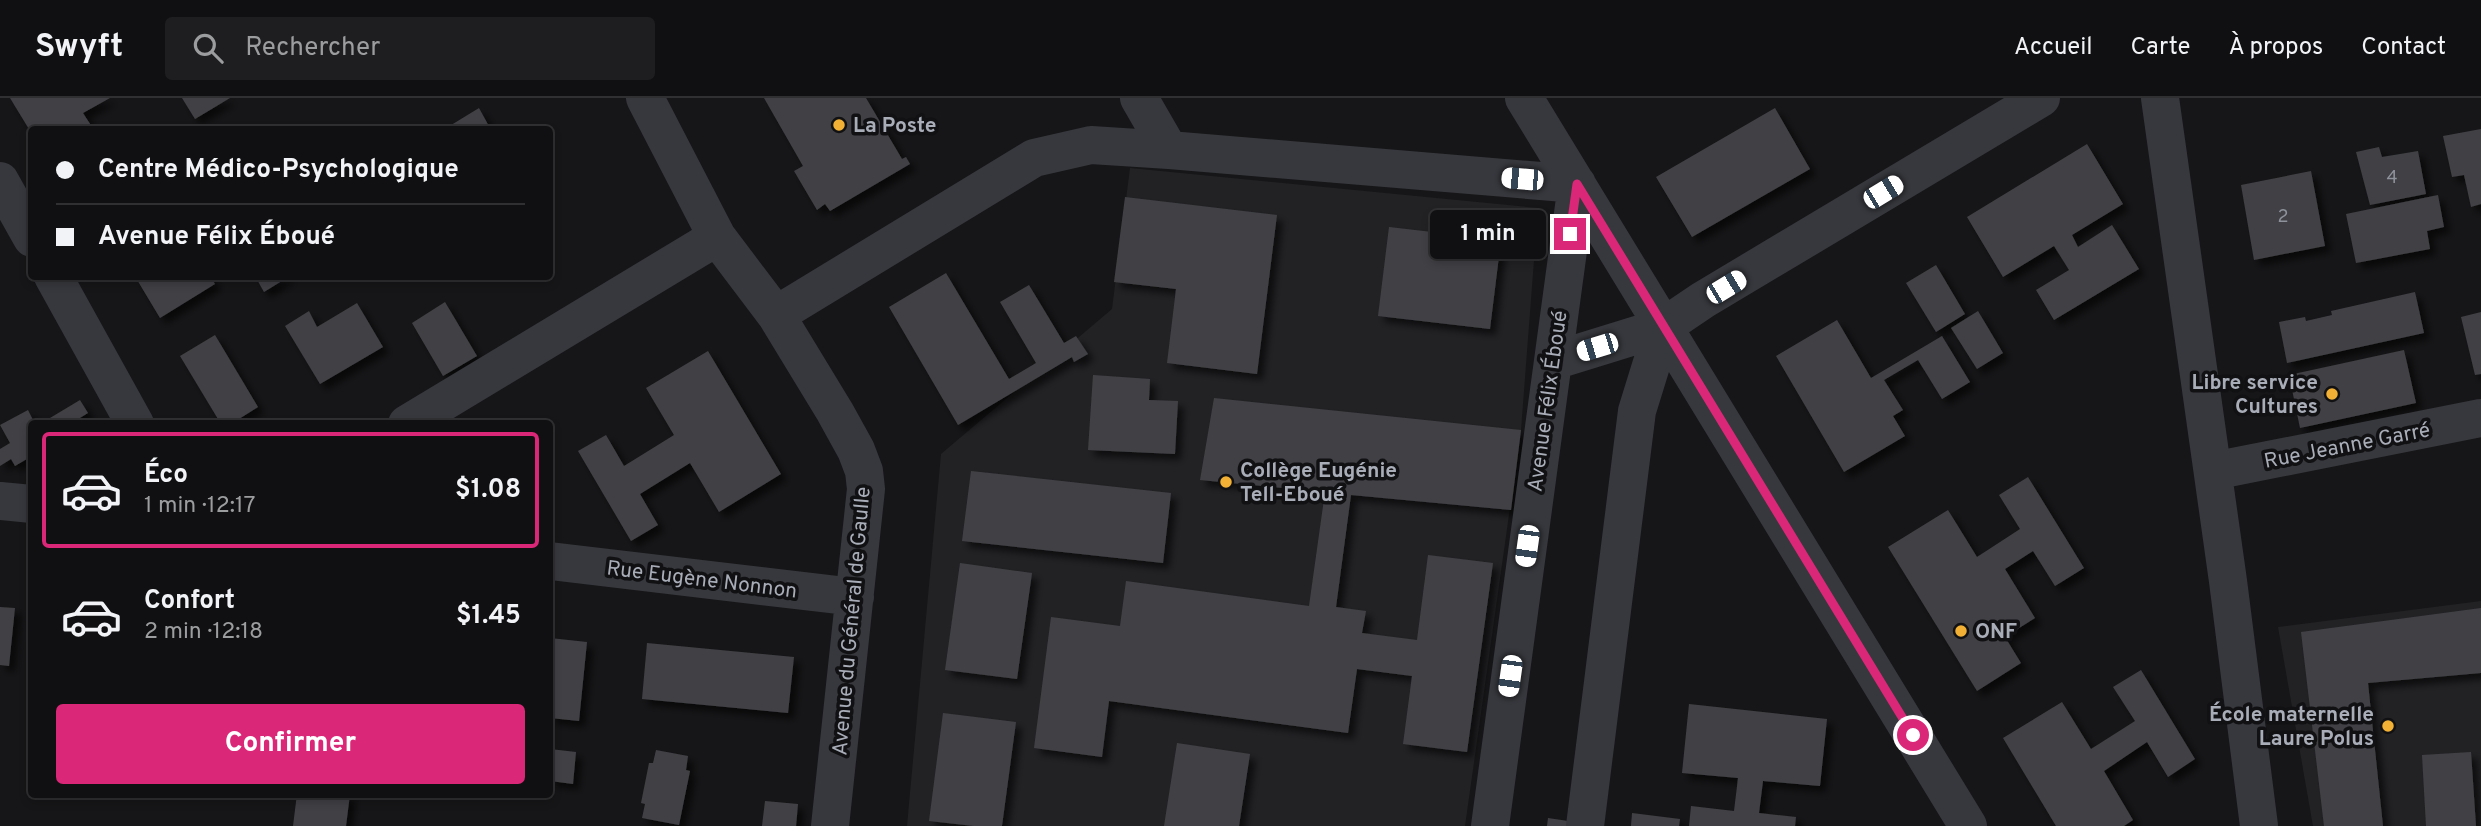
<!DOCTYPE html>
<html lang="fr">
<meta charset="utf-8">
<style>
:root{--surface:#101012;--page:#1e1e20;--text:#f1f3f6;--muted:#9c9d9f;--line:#303032;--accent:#db2777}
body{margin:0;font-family:Overpass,sans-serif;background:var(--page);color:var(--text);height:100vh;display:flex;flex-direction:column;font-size:26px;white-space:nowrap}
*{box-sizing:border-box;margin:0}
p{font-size:23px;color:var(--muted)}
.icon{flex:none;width:38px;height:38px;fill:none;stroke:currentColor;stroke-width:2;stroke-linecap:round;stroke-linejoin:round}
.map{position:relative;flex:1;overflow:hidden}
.side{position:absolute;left:28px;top:322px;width:525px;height:378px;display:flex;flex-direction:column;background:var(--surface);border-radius:7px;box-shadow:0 4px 10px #0003,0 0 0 2px var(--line)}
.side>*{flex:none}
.hud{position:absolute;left:28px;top:28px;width:525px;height:154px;border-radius:7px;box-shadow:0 4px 10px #0003,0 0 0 2px var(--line);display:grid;align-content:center;height:154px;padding:0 28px;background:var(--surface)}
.end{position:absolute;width:32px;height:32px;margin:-16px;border:9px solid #db2777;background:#fff;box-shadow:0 0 0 4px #fff}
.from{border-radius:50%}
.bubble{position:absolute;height:49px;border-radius:7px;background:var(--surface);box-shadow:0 4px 10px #0003,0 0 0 2px var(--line);font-size:23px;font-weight:700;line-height:49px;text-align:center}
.car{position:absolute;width:21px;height:42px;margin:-21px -10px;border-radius:9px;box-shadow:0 0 5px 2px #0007;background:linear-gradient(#fff 24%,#345 0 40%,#fff 0 76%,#345 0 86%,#fff 0)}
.hud b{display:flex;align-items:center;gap:24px;height:66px;font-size:26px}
.hud b+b{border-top:2px solid var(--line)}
.hud i{width:18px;height:18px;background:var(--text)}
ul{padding:12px 0 0;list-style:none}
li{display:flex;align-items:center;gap:21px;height:116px;margin:0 14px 10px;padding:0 14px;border:4px solid transparent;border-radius:7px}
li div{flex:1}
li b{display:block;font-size:26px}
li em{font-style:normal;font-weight:700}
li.active{border-color:var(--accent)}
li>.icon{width:63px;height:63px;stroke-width:1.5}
.action{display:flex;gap:14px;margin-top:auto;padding:14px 28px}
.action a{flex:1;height:80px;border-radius:7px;background:var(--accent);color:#fff;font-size:28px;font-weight:700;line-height:80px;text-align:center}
header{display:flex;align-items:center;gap:42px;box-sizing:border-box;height:98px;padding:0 35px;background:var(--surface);border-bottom:2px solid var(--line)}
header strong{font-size:33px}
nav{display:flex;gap:38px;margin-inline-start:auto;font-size:24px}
.search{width:490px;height:63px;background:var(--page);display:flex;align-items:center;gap:18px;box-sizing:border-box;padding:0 24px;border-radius:7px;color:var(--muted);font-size:26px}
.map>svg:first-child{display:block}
.built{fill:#222225}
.building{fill:#404145;filter:url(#shadow)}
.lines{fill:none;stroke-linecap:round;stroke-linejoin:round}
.minor{stroke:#37383d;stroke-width:38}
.route{stroke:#db2777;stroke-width:9}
.poi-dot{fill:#f2b134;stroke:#111113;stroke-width:2.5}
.labels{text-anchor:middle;stroke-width:7;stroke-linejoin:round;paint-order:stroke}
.number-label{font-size:18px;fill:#8e929b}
.poi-label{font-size:21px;font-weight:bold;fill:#a8adb8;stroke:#111113;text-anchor:start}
.street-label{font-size:21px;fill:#a8adb8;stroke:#111113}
</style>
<header>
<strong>Swyft</strong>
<div class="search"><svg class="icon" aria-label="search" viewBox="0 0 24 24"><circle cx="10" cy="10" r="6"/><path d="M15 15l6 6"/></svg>Rechercher</div>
<nav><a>Accueil</a><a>Carte</a><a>À propos</a><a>Contact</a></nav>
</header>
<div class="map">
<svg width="2481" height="728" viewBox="0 0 2481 728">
<defs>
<filter id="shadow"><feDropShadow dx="6" dy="6" stdDeviation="3.5" flood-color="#0009"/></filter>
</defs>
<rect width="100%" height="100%" fill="#161618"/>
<path class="built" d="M1130,70L1538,110L1521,332L1465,728H907L941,356L1112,211Z
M2481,503V728H2313L2278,529Z"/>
<path class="building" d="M10,0H110L83,15L94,32H67L64,27L57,32H32V36Z
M182,0H230L195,21Z
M764,0H866L902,61L906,59L910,66L830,113L825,106L817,112L794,73L803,68Z
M479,10L491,32H443Z
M1775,10L1810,71L1692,139L1656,79Z
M2481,31V106L2471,109L2464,77L2452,79L2443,38Z
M2087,46L2123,106L2072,137L2078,149L2112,127L2139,171L2054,222L2036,192L2069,172L2054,148L2003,179L1967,119Z
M2379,49L2382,59L2418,53L2426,96L2370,107L2356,54Z
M2311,73L2325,148L2254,162L2241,87Z
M2438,97L2444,129L2427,133L2430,151L2356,165L2346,116Z
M1125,99L1277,117L1257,276L1167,265L1176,191L1114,184Z
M1389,129L1501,142L1490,231L1378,218Z
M1936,167L1965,216L1936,234L1906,185Z
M946,175L1009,281L1036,265L1000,204L1029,187L1064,245L1076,238L1088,256L1074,264L1072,259L958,327L889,209Z
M138,178H210L215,186L160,220L136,180Z
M255,178H290L264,194Z
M2415,194L2424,235L2287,265L2279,224L2305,219L2306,223L2332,217L2331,213Z
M445,204L477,258L443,278L412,225Z
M357,205L383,249L320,286L285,228L309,213L317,229Z
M1978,213L2003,255L1977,271L1951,230Z
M2481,214V276L2475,277L2461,219Z
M1837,222L1871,280L1942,238L1970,284L1942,301L1918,262L1884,282L1903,312L1893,318L1905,338L1844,374L1776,258Z
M215,237L258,309L231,326H221L180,258Z
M2404,252L2416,305L2300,330L2289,277Z
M708,253L781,376L719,414L690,365L640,396L658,427L631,443L578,353L606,337L624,368L674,337L646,290Z
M1093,277L1150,281L1149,302L1178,303L1175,356L1088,352Z
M1214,300L1521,332L1511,412L1351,397L1336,509L1366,513L1362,535L1417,542L1428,457L1493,465L1467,654L1403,646L1412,578L1357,571L1348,635L1109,603L1102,659L1034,650L1051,519L1120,528L1126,483L1309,508L1325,394L1200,382Z
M80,302L88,315L70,326H40Z
M28,312L35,326H32V358L15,368L11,361L0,368V351L10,345L0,327Z
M971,373L1171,395L1163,465L962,443Z
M2028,379L2084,470L2055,488L2033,453L2005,471L2035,520L2005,539L2021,565L1977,593L1888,449L1948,412L1977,459L2020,431L1999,397Z
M960,465L1032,475L1017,581L945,572Z
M0,509L15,510L9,568L0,567Z
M2481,510V575L2368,585L2383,728H2324L2301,534Z
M550,540L587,544L579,623L550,620Z
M647,545L794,559L788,615L642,601Z
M2141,572L2195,661L2168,679L2147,644L2104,673L2133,722L2124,728H2056L2003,640L2062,604L2091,651L2135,623L2113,589Z
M1689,606L1827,621L1820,688L1763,683L1759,715L1796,719L1795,728H1689L1691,708L1734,713L1738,680L1682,675Z
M943,615L1016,624L1002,728H974L929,723Z
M1177,645L1250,656L1239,728H1164Z
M550,651L576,654L573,686L550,683Z
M656,652L688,658L686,672L690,673L679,727L642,720L645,706L641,705L649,665H653Z
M2471,654L2476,728H2426L2422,657Z
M297,696H350L346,728H293Z
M765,703L798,706L796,728H762Z
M1632,715L1680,721L1679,728H1631Z
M1548,720L1568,723L1567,728H1547Z"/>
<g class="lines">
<path class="minor" d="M645,0L717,139L776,217L835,314L856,352L864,373L866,391L830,728
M1139,0L1169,52
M1524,0L1968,728
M2160,0L2228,483L2259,728
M0,83L32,140
M53,178L135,326
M776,217L1034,60L1091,47L1169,52L1577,86L1490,728
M1553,263L1663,229L1703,202L2041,0
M407,326L717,139
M2213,373L2481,320
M0,403L32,406
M550,463L855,499
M1585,728L1637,313L1663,229"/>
</g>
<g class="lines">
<path class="route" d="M1570,136L1577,86L1913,637"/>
</g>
<g class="poi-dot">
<circle cx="839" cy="27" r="7"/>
<circle cx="2332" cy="296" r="7"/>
<circle cx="1226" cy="384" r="7"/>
<circle cx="1961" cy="533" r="7"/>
<circle cx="2388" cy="628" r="7"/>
</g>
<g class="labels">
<g class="number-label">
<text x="2392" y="85">4</text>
<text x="2283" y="124">2</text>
</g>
<g class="poi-label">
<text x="853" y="34">La Poste</text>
<text x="2318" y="291" text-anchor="end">Libre service<tspan x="2318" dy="24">Cultures</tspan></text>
<text x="1240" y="379">Collège Eugénie<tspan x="1240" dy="24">Tell-Eboué</tspan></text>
<text x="1975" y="540">ONF</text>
<text x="2374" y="623" text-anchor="end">École maternelle<tspan x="2374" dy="24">Laure Polus</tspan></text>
</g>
<g class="street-label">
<text transform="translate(1547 303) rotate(-82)" y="7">Avenue Félix Éboué</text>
<text transform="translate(2347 347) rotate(-11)" y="7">Rue Jeanne Garré</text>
<text transform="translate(702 481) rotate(7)" y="7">Rue Eugène Nonnon</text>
<text transform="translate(851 523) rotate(-85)" y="7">Avenue du Général de Gaulle</text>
</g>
</g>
</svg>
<i class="end from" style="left:1913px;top:637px"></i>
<i class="end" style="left:1570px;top:136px"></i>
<div class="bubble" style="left:1430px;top:112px;width:116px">1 min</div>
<i class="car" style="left:1522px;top:81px;rotate:275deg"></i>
<i class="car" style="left:1883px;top:94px;rotate:59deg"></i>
<i class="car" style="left:1726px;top:189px;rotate:59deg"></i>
<i class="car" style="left:1597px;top:249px;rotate:253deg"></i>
<i class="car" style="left:1527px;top:448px;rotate:188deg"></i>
<i class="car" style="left:1510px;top:578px;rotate:188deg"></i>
<div class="hud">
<b><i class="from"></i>Centre Médico-Psychologique</b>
<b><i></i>Avenue Félix Éboué</b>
</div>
<section class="side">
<ul>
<li class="active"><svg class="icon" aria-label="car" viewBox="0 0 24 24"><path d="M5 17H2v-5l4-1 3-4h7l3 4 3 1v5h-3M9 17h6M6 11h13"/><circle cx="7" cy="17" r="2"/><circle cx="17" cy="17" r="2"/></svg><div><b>Éco</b><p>1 min · 12:17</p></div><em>$1.08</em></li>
<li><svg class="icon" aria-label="car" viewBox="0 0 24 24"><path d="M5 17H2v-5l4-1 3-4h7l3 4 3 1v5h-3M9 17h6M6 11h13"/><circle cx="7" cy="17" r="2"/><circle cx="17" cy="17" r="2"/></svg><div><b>Confort</b><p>2 min · 12:18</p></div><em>$1.45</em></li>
</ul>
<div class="action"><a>Confirmer</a></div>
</section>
</div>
